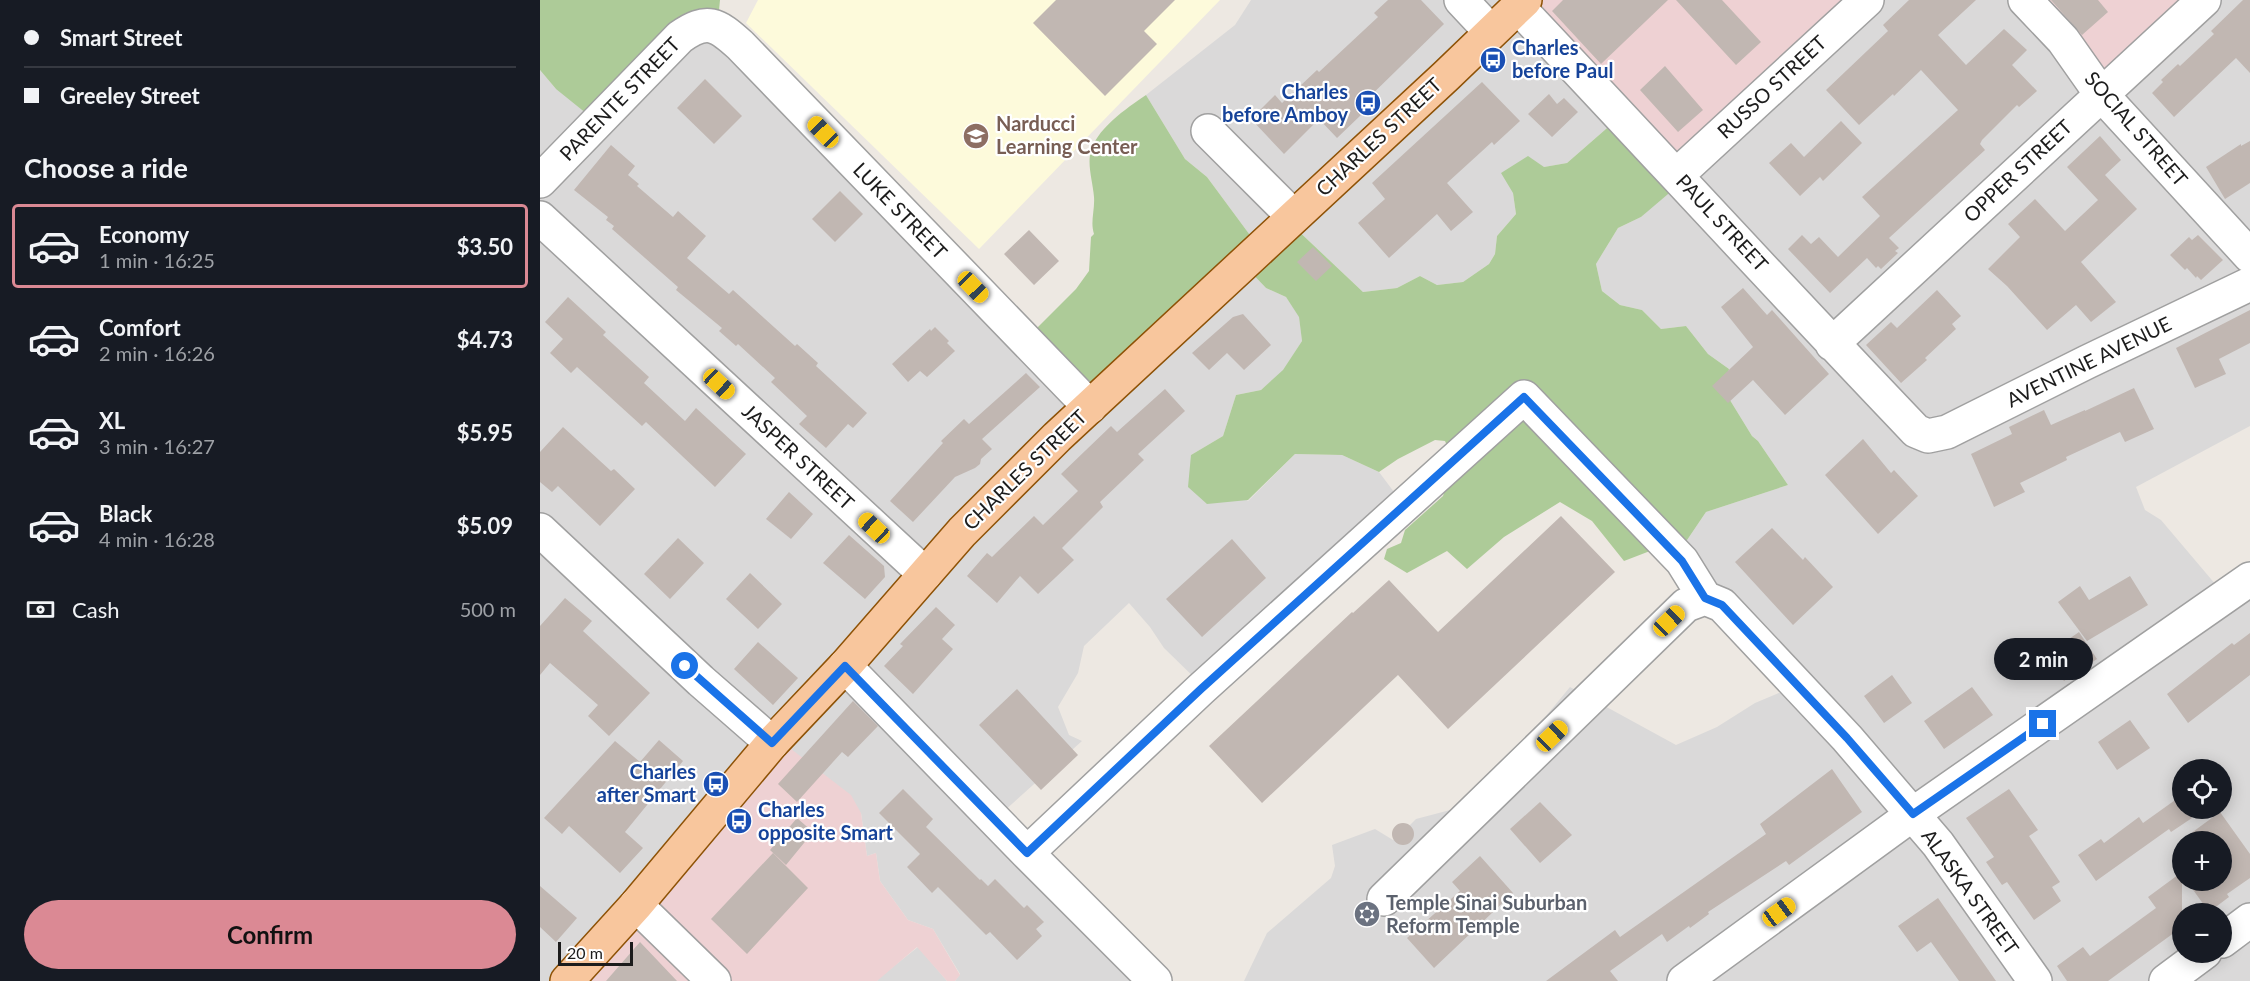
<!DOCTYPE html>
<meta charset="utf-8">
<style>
:root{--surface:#171b24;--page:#20242c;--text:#f1f3f6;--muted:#9ea1a6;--line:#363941;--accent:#db8994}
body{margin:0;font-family:Lato,sans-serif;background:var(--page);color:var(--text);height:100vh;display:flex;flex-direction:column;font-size:22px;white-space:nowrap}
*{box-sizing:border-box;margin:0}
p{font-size:20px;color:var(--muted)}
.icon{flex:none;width:33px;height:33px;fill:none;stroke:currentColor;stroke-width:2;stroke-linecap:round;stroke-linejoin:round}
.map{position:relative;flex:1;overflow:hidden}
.panel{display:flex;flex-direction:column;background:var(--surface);width:540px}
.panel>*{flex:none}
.banner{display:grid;align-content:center;height:132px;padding:0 24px;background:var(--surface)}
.buttons{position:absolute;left:1632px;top:759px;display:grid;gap:12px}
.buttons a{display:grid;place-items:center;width:60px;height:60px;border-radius:50%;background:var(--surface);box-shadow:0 3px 15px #0003;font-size:30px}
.scale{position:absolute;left:18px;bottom:15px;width:75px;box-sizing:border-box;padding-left:6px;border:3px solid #1c1c1c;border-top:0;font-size:16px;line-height:21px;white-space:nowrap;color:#1c1c1c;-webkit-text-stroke:4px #fff;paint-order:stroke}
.end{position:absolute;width:27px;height:27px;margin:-14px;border:8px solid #1a73e8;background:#fff;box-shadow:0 0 0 3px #fff}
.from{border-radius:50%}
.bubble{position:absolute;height:42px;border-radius:21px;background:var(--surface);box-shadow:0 3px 15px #0003;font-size:20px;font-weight:700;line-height:42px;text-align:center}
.car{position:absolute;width:18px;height:36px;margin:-18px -9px;border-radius:8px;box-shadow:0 0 4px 2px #0007;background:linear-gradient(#f5c518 24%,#345 0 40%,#f5c518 0 76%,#345 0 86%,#f5c518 0)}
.banner b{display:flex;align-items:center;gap:21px;height:57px;font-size:22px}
.banner b+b{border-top:2px solid var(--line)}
.banner i{width:15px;height:15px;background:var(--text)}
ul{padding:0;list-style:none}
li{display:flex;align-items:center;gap:18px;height:84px;margin:0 12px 9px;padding:0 12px;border:3px solid transparent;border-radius:6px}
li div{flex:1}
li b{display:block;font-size:22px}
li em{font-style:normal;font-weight:700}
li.on{border-color:var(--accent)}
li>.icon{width:54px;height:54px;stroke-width:1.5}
h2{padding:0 24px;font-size:27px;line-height:72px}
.pay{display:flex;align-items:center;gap:15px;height:66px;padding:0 24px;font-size:22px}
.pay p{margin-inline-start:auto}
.button{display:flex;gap:12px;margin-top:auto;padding:12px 24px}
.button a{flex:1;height:69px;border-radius:36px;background:var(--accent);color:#111;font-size:24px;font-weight:700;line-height:69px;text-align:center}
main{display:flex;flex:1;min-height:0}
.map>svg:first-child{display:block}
.residential{fill:#dad9d9;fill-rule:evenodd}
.commercial{fill:#eed1d3}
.education{fill:#fdfadb}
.forest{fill:#adcb98}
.building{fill:#c1b7b2}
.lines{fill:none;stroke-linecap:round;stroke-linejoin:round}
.minor-casing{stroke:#a0a0a0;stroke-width:36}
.major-casing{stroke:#8e5206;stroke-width:36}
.minor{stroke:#fff;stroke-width:33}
.major{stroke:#f8c69d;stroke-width:33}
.route{stroke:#1a73e8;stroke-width:8}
.labels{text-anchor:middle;stroke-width:4.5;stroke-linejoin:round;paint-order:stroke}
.transit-label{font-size:20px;font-weight:bold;fill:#164399;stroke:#fff;text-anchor:start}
.street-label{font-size:20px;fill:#1c1c1c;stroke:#fff}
.education-label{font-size:20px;font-weight:bold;fill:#785e54;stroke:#fff;text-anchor:start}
.worship-label{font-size:20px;font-weight:bold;fill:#5b616d;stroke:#fff;text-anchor:start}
</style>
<main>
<section class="panel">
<div class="banner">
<b><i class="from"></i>Smart Street</b>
<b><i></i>Greeley Street</b>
</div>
<h2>Choose a ride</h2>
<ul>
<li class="on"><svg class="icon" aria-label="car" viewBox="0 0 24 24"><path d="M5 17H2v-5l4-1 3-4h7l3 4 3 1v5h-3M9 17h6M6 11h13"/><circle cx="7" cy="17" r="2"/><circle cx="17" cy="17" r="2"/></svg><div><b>Economy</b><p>1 min · 16:25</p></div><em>$3.50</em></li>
<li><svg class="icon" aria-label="car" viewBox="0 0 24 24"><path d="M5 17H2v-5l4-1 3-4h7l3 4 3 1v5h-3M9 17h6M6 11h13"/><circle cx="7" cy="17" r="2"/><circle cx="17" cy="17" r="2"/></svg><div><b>Comfort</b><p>2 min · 16:26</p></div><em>$4.73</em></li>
<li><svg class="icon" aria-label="car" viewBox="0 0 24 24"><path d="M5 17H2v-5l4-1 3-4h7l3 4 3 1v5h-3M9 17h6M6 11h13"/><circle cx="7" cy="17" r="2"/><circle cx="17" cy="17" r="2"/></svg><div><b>XL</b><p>3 min · 16:27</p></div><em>$5.95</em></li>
<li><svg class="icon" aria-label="car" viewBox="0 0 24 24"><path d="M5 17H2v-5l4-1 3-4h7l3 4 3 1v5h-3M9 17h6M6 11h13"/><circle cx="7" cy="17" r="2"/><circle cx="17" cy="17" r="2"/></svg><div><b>Black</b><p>4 min · 16:28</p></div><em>$5.09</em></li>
</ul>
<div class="pay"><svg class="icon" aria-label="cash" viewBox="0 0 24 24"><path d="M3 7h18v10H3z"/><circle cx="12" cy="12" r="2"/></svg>Cash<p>500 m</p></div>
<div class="button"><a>Confirm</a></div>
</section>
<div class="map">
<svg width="1710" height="981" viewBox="0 0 1710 981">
<rect width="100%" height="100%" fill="#ede8e2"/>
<path class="residential" d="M711,0H988L1082,115L1027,163L1004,167L973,193L976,214L957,236L955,254L949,264L923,282L897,285L880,276L857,288L823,292L751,224L718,246L667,177L645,159L606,95L695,25Z
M1325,0H1710V426L1596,487L1605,510L1621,520L1682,592L1710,573V981H704L727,933L791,878L795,866L792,845L835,829L853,840L857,838L876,819L933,804L1030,687L1136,745L1177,727L1215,703L1251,688L1143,546L1166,512L1248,485L1218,441L1212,436L1185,392L1189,369L1168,354L1146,326L1121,329L1102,310L1080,305L1062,291L1056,264L1078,228L1101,217ZM1642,770H1682V808H1642ZM1642,842H1682V880H1642ZM1642,914H1682V952H1642Z
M177,30L491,334L704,265L726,288L746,297L759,316L762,341L743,371L721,390L696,395L683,436L651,455L708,501L755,454L802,455L839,472L860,500L665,688L624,648L610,627L589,603L544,646L538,673L518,707L529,735L542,741L463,812L626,981H415L420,974L393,929L368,920L340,881L336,853L327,856L321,813L25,981H0V70L16,89L127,51Z
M378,947L407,981H337L339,978Z"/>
<path class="commercial" d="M988,0H1325L1140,172Z
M1480,0H1661L1570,85Z
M242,742L311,795L321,813L327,856L336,853L340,881L368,920L393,929L420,975L415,981H407L377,947L337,981H25Z"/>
<path class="education" d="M218,0H680L439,249L206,23Z"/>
<path class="forest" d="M0,0H180L177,30L150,37L57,122L16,89L0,70Z
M606,95L645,159L667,177L718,246L751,224L823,292L857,288L880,276L897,285L923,282L949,264L955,254L957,236L976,214L973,193L961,173L988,156L1004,167L1027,163L1082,115L1141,183L1101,217L1078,228L1056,264L1062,291L1080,305L1102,310L1121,329L1146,326L1168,354L1189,369L1185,392L1212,436L1218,441L1248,485L1166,512L1143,546L1110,551L1084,561L1052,521L1020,502L964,537L927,569L907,551L867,573L844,559L847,549L861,543L865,530L903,496L914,461L905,441L895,440L858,459L839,472L802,455L755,454L708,500L667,504L648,487L651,455L683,436L696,395L721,390L743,370L762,341L759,317L746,297L726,288L704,265L554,398L491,334L536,289L549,271L551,237L554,234C550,222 555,210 554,197C553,184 548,168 550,155C554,130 587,108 606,95Z"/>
<path class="building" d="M516,0H635L604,31L617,44L565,96L493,23Z
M848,0H881L904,24L816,110L821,115L797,138L779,119L744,154L711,119L735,95L742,103L777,70L779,72L838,17L834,13Z
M1023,0H1128L1061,64L1012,11Z
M1136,0H1182L1221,42L1196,65Z
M1369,0H1436L1398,35L1426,65L1464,29L1487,50L1472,65L1497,91L1479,107L1477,105L1442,140L1440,144L1445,150L1349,238L1359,248L1355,251L1358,253L1341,269L1338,266L1336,268L1327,258L1290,293L1248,249L1262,235L1271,244L1279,237L1298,257L1340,216L1322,197L1418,110L1381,70L1354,96L1353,94L1319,125L1286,90L1348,31L1343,25Z
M1511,0H1558L1568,12L1542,35Z
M1703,0H1710V73L1696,58L1634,117L1612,93L1623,82L1621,80L1638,64L1640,66L1674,34L1671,31Z
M1125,66L1163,110L1138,132L1100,90Z
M165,79L202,116L174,144L137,108Z
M942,82L980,121L954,145L952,142L907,183L933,212L911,231L897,214L849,258L818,223L845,199L832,183Z
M1009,94L1017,104L1024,98L1038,112L1012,137L988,114Z
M1301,121L1322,143L1283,181L1280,177L1260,196L1229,163L1251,143L1264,157Z
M1560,136L1581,160L1565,175L1597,209L1541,262L1576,302L1551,322L1536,305L1507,330L1467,286L1448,269L1480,237L1468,224L1495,199L1525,231L1558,200L1527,167Z
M1710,141V183L1685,199L1666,167L1701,144V146Z
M71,145L95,166L88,175L99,184L97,186L133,217L138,211L166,236L147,258L189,294L193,290L255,346L257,344L278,363L276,366L327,413L313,428L308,424L286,448L259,424L267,416L231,382L235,378L198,344L196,346L179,331L182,328L136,290L138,287L72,229L74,226L66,220L68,217L34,190Z
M300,191L323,214L295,242L272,219Z
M489,230L519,261L494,285L464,254Z
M1658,235L1683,260L1661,280L1657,276L1656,278L1647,268L1645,270L1630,255L1649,237L1652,240Z
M773,247L792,266L776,281L757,262Z
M1203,288L1227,315L1232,310L1289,374L1245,415L1213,380L1188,403L1172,386L1213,347L1181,307Z
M1397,290L1421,316L1412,324L1416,329L1385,358L1387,360L1361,383L1326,345L1351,322L1357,328Z
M28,297L66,332L63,335L109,377L104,383L145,421L156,408L206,454L175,487L106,422L102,426L37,367L31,373L10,353L23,339L5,322Z
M1710,310V343L1679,359L1686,374L1655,388L1636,348Z
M703,314L731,345L704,370L687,353L669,370L652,353L693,317Z
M395,327L409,341L407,343L415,351L387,377L380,371L368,382L352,364L390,329L391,331Z
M486,373L500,387L442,439L452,449L441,459L440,464L435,468L415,477L373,522L350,501L403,443L401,441L424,419L429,424Z
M1594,388L1614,429L1585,442L1580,432L1526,457L1527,460L1480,483L1485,492L1454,507L1431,454L1472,434L1469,427L1504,410L1511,425L1545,410V411Z
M625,389L645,411L598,454L604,460L560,502L563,507L522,548L534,560L498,594L480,576L457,603L427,576L447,553L452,557L494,516L503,525L538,491L521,474L571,426L577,432Z
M23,427L71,471L74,469L95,489L60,526L18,486L12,492L0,482V452Z
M1323,439L1351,473L1354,470L1378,496L1338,534L1285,475Z
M249,492L273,514L251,539L226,519Z
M1021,516L1075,572L908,729L858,675L722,803L669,746L812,612L813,613L849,580L898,632Z
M1232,528L1263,560L1265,557L1293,587L1253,625L1195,562Z
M309,535L344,566L345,577L325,599L283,563Z
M138,538L164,563L130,599L104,574Z
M692,539L726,578L662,637L626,599Z
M210,573L242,604L218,629L186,599Z
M1590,576L1608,605L1547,641L1518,602L1540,586L1549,600Z
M25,598L52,621L43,631L110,693L69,736L48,716L58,705L10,663L0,675V626Z
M396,607L415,625L402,639L413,649L373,694L344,666L363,646L360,644Z
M1539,632L1557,659L1524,681L1506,655Z
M1710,633V675L1648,723L1627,694L1692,643L1694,645Z
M218,642L258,678L233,705L194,669Z
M1352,675L1372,703L1344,723L1324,696Z
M1432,687L1453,715L1404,749L1384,721Z
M477,689L538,755L501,790L439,725Z
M313,701L338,726L308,757L302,752L257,802L238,784Z
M1590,720L1610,748L1577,770L1558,742Z
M119,740L143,761L85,832L103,848L80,873L29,826L22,834L4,818L75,741L100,762Z
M1292,769L1322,812L1249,865L1246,861L1168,912L1169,914L1150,928L1149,926L1127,942L1122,934L1070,971L1078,981H1006L1075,930L1080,937L1226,834L1220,824Z
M363,789L393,819L386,827L440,880L441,879L448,886L455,879L484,908L487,905L504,922L496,929L502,936L477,960L450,932L446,935L398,887L392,893L367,867L380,854L339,813Z
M1469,789L1498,830L1489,836L1520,882L1512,887L1521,901L1494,920L1467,882L1462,885L1446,862L1454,857L1426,818Z
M1638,798L1642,804V808H1646L1652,818L1631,832L1629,829L1556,881L1538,855L1561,839L1564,843L1599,817L1603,823Z
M1000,802L1032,835L1000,863L970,829Z
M1680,812L1710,854V878L1687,894L1689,897L1669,912L1646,880H1682V842H1639Z
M257,818L273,832L246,865L230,850Z
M852 834a11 11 0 1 1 22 0a11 11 0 1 1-22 0Z
M233,853L268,888L207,954L171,919Z
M940,856L973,893L894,968L867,938L920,891L912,882Z
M1642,872V927L1568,981H1527L1517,966L1543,947L1550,956L1616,908L1608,897Z
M0,886L37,918L16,942L0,927Z
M1398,898L1412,918L1456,981H1419L1391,942L1377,952L1358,926Z
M100,942L137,981H66Z"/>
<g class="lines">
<defs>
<path id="minor" d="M921,0L951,32
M1485,0L1523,40L1561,94L1710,256
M978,7C1111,148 1242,291 1376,431L1388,436L1407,432L1547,362L1710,284
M668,131L753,216
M1137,175L1327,0
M0,181L140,37C167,18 177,24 200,45L550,407
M0,218L385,574
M1292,344L1664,0
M0,530L161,681L232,743
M1165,598L1182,605L1307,738L1398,844L1495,981
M305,666L487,853L615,981
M487,853L661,689L984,397L1142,561L1165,598
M844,899L1146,605L1165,598
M96,905L174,981
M1682,941L1710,920
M1144,981L1373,814L1710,579
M1626,981L1665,952"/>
<path id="major" d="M27,981L96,905L232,743L305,666L422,532L517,437L906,76L985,0"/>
</defs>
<use href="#minor" class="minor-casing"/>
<use href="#major" class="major-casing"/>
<use href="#minor" class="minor"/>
<use href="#major" class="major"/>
</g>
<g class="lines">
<path class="route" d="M145,666L232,743L305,666L487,853L661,689L984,397L1142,561L1165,598L1182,605L1307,738L1373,814L1503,724"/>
</g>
<defs>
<symbol id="bus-disc" viewBox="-11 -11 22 22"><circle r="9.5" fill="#1a4fb4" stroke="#fff"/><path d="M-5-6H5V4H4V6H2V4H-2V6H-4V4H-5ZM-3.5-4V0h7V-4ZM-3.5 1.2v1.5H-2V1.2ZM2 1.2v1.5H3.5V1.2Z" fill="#fff"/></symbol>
<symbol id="school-disc" viewBox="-11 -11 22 22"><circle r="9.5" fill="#8d6e63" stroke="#fff"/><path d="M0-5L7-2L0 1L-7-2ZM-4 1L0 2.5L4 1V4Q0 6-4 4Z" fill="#fff"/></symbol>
<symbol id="synagogue-disc" viewBox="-11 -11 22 22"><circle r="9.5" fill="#6b7280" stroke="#fff"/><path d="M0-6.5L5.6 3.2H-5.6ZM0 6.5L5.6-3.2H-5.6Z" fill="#fff"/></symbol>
</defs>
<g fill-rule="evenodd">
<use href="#bus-disc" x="938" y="45" width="30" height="30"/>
<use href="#bus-disc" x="813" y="88" width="30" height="30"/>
<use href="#school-disc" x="421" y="121" width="30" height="30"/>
<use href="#bus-disc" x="161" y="769" width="30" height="30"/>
<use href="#bus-disc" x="184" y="806" width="30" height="30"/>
<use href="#synagogue-disc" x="812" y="899" width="30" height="30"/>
</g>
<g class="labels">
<g class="transit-label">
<text x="972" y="55">Charles<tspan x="972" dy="23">before Paul</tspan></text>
<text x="808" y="99" text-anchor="end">Charles<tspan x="808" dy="23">before Amboy</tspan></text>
<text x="156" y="779" text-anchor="end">Charles<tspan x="156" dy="23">after Smart</tspan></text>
<text x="218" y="817">Charles<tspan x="218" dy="23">opposite Smart</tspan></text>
</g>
<g class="street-label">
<text transform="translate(1232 87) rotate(-43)" y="7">RUSSO STREET</text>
<text transform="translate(80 99) rotate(-46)" y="7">PARENTE STREET</text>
<text transform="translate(1596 129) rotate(49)" y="7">SOCIAL STREET</text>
<text transform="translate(839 137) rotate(-43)" y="7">CHARLES STREET</text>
<text transform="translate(1478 171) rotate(-43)" y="7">OPPER STREET</text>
<text transform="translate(360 211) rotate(46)" y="7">LUKE STREET</text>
<text transform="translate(1182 223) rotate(47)" y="7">PAUL STREET</text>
<text transform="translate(1549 362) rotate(-26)" y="7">AVENTINE AVENUE</text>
<text transform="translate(258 457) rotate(43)" y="7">JASPER STREET</text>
<text transform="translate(485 470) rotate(-44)" y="7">CHARLES STREET</text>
<text transform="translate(1430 892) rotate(54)" y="7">ALASKA STREET</text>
</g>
<g class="education-label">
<text x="456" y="131">Narducci<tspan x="456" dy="23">Learning Center</tspan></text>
</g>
<g class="worship-label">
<text x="846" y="910">Temple Sinai Suburban<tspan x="846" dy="23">Reform Temple</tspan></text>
</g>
</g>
</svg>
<div class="buttons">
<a><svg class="icon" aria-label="locate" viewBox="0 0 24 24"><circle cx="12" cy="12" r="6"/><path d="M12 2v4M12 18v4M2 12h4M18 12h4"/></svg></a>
<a>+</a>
<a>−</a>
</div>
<div class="scale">20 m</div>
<i class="end from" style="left:145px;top:666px"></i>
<i class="end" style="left:1503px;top:724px"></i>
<div class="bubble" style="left:1454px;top:638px;width:99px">2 min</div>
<i class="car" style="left:283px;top:132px;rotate:316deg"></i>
<i class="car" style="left:433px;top:287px;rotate:136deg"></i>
<i class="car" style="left:179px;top:384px;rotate:133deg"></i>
<i class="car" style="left:334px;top:528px;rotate:313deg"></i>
<i class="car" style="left:1129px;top:621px;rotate:46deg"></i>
<i class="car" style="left:1012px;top:736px;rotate:46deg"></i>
<i class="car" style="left:1239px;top:912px;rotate:54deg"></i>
</div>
</main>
